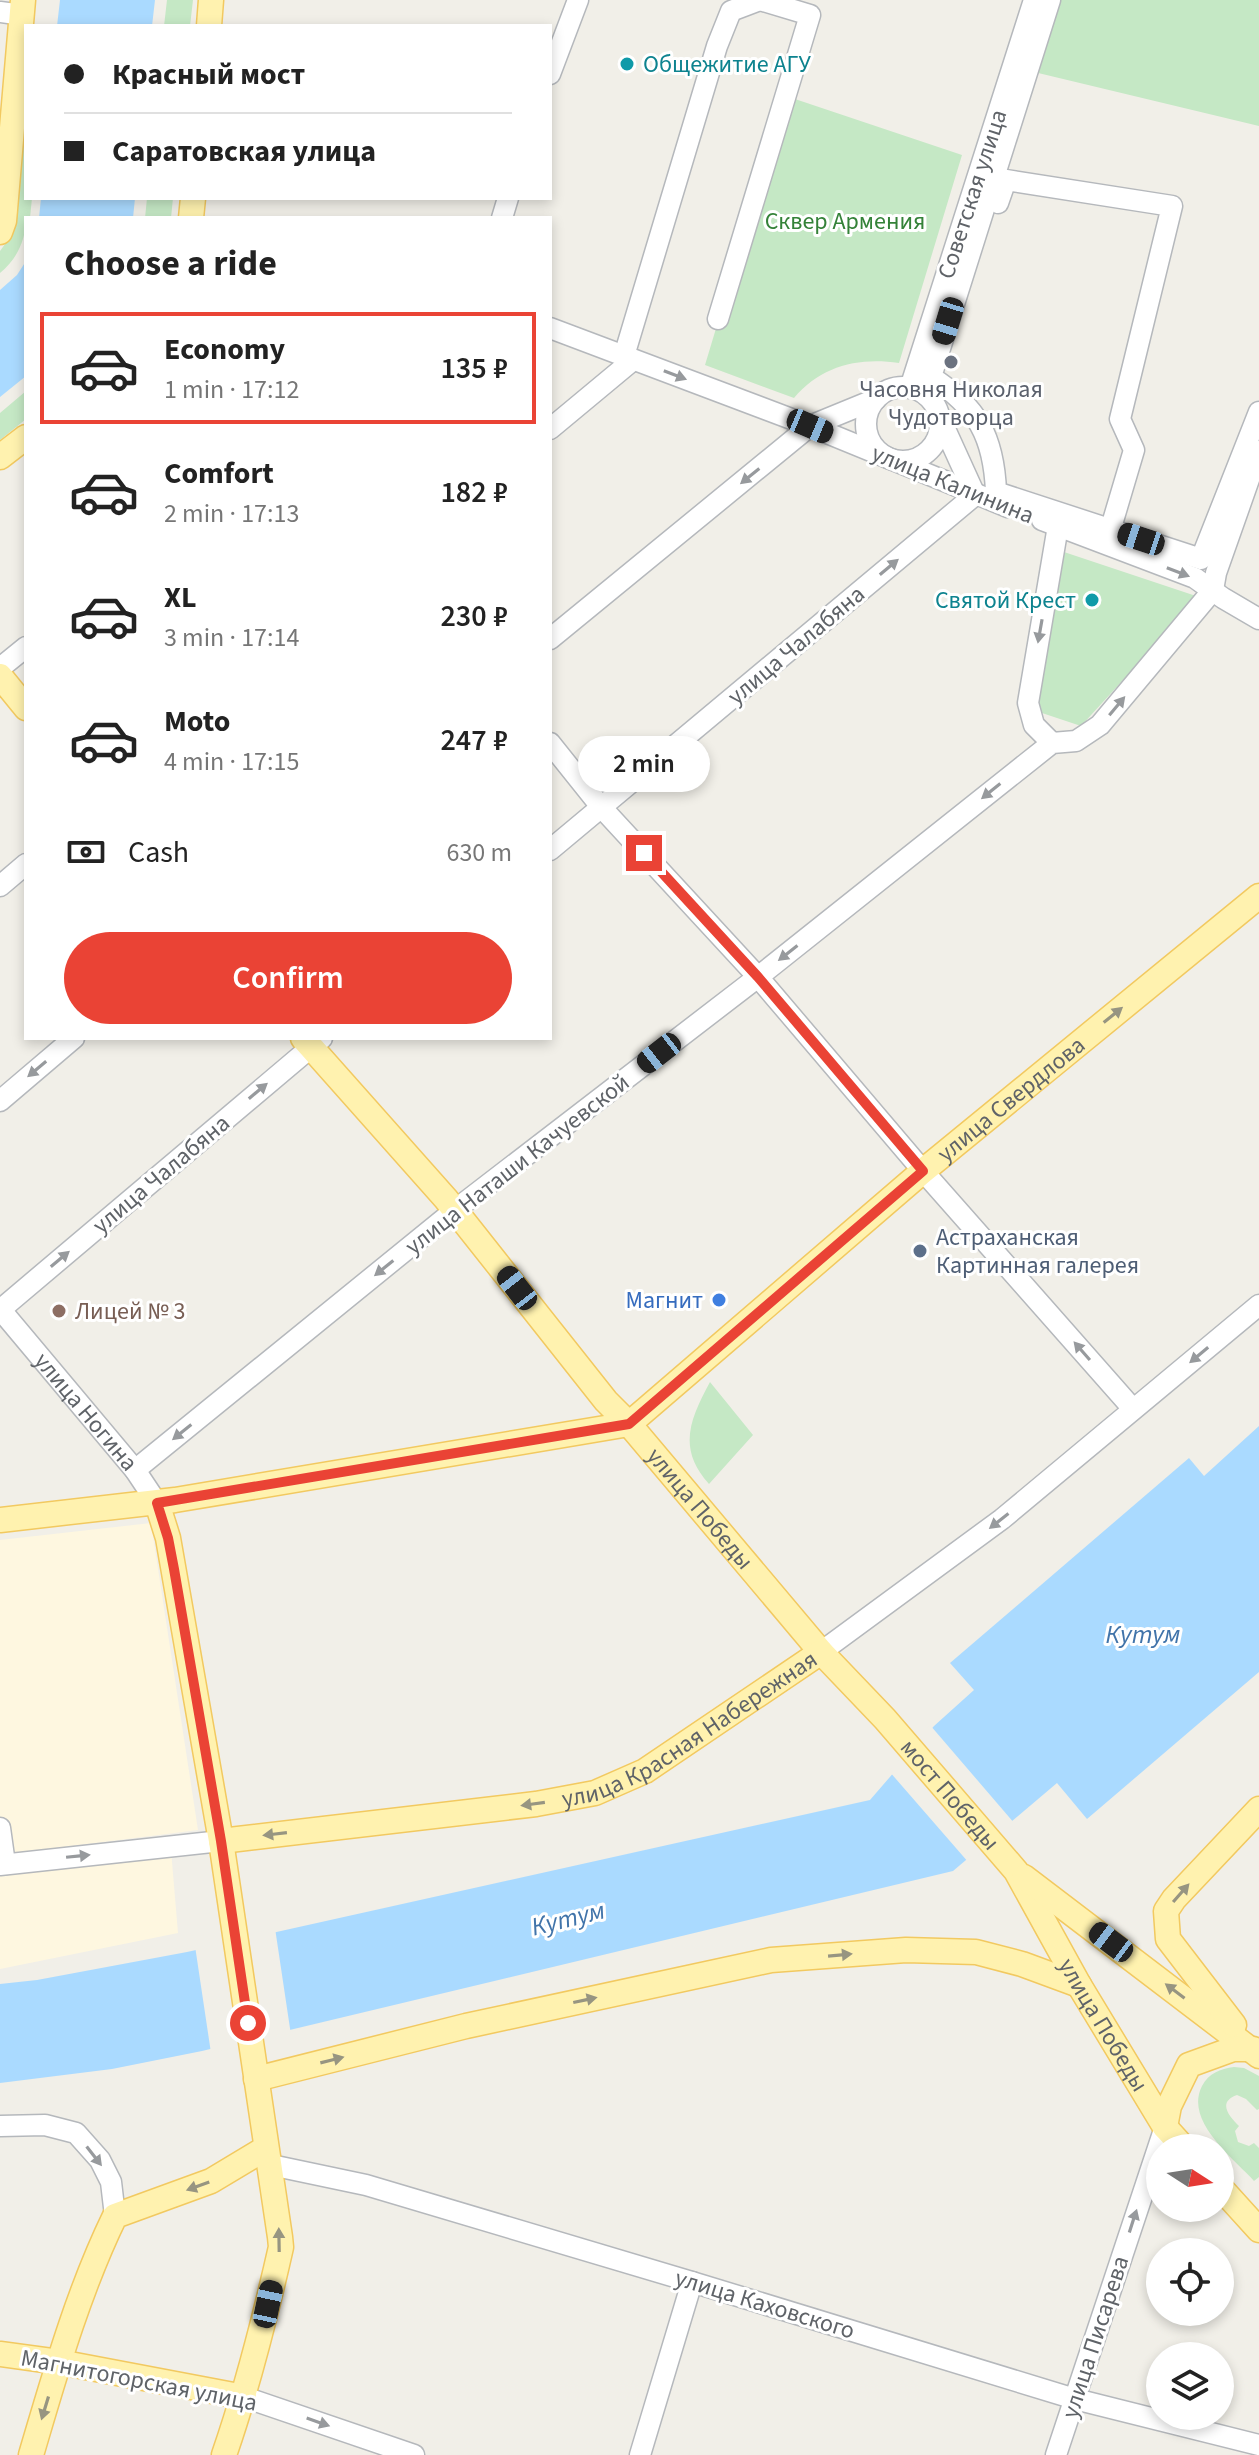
<!DOCTYPE html>
<meta charset="utf-8">
<style>
:root{--surface:#fff;--page:#f6f6f6;--text:#222;--muted:#767676;--line:#e0e0e0;--accent:#ea4335}
body{margin:0;font-family:"Source Sans 3",sans-serif;background:var(--page);color:var(--text);height:100vh;display:flex;flex-direction:column;font-size:30px;white-space:nowrap}
*{box-sizing:border-box;margin:0}
p{font-size:26px;color:var(--muted)}
.icon{flex:none;width:44px;height:44px;fill:none;stroke:currentColor;stroke-width:2;stroke-linecap:round;stroke-linejoin:round}
.map{position:relative;flex:1;overflow:hidden}
.side{position:absolute;left:24px;top:216px;width:528px;height:824px;display:flex;flex-direction:column;background:var(--surface);border-radius:0px;box-shadow:0 4px 12px #0003}
.side>*{flex:none}
.guide{position:absolute;left:24px;top:24px;width:528px;height:176px;border-radius:0px;box-shadow:0 4px 12px #0003;display:grid;align-content:center;height:176px;padding:0 40px;background:var(--surface)}
.needle{width:52px;rotate:102deg}
.tools{position:absolute;left:1146px;top:2134px;display:grid;gap:16px}
.tools a{display:grid;place-items:center;width:88px;height:88px;border-radius:50%;background:var(--surface);box-shadow:0 4px 12px #0003;font-size:40px}
.end{position:absolute;width:36px;height:36px;margin:-18px;border:10px solid #ea4335;background:#fff;box-shadow:0 0 0 4px #fff}
.from{border-radius:50%}
.bubble{position:absolute;height:56px;border-radius:28px;background:var(--surface);box-shadow:0 4px 12px #0003;font-size:26px;font-weight:600;line-height:56px;text-align:center}
.car{position:absolute;width:24px;height:48px;margin:-24px -12px;border-radius:10px;box-shadow:0 0 6px 2px #0007;background:linear-gradient(#222 24%,#8ab4d8 0 40%,#222 0 76%,#8ab4d8 0 86%,#222 0)}
.guide b{display:flex;align-items:center;gap:28px;height:76px;font-size:30px}
.guide b+b{border-top:2px solid var(--line)}
.guide i{width:20px;height:20px;background:var(--text)}
ul{padding:0;list-style:none}
li{display:flex;align-items:center;gap:24px;height:112px;margin:0 16px 12px;padding:0 24px;border:4px solid transparent;border-radius:0px}
li div{flex:1}
li b{display:block;font-size:30px}
li em{font-style:normal;font-weight:600}
li.current{border-color:var(--accent)}
li>.icon{width:72px;height:72px;stroke-width:1.5}
h2{padding:0 40px;font-size:36px;line-height:96px}
.pay{display:flex;align-items:center;gap:20px;height:88px;padding:0 40px;font-size:30px}
.pay p{margin-inline-start:auto}
.action{display:flex;gap:16px;margin-top:auto;padding:16px 40px}
.action a{flex:1;height:92px;border-radius:48px;background:var(--accent);color:#fff;font-size:32px;font-weight:600;line-height:92px;text-align:center}
.map>svg:first-child{display:block}
.commercial{fill:#fef7e0}
.green{fill:#c5e8c5}
.water{fill:#aadaff}
.pier{fill:#f1efe8}
.lines{fill:none;stroke-linecap:round;stroke-linejoin:round}
.minor-casing{stroke:#b5b8bc;stroke-width:23}
.major-casing{stroke:#f2c960;stroke-width:27}
.minor{stroke:#fff;stroke-width:20}
.major{stroke:#fff2af;stroke-width:24}
.oneway{fill:#979a9d}
.oneway2{fill:#979581}
.route{stroke:#ea4335;stroke-width:10}
.culture-dot{fill:#0f9aa8;stroke:#fff;stroke-width:3}
.worship-dot{fill:#6b7280;stroke:#fff;stroke-width:3}
.service-dot{fill:#5c6f8a;stroke:#fff;stroke-width:3}
.shop-dot{fill:#3f7fe0;stroke:#fff;stroke-width:3}
.education-dot{fill:#8d6e63;stroke:#fff;stroke-width:3}
.labels{text-anchor:middle;stroke-width:6;stroke-linejoin:round;paint-order:stroke}
.culture-label{font-size:24px;fill:#0d838f;stroke:#fff;text-anchor:start}
.street-label{font-size:24px;fill:#5f6368;stroke:#fff}
.park-label{font-size:24px;fill:#348238;stroke:#fff}
.worship-label{font-size:24px;fill:#5b616d;stroke:#fff}
.service-label{font-size:24px;fill:#4e5e75;stroke:#fff;text-anchor:start}
.shop-label{font-size:24px;fill:#366cbe;stroke:#fff;text-anchor:end}
.education-label{font-size:24px;fill:#785e54;stroke:#fff;text-anchor:start}
.water-label{font-size:26px;font-style:italic;fill:#4174aa;stroke:#fff}
</style>
<div class="map">
<svg width="1259" height="2455" viewBox="0 0 1259 2455">
<rect width="100%" height="100%" fill="#f1efe8"/>
<path class="commercial" d="M151,1523L198,1830L0,1855V1540Z
M171,1850L178,1933L0,1969V1872Z"/>
<path class="green" d="M167,0H193L190,26H164Z
M1057,0H1259V126L1034,72Z
M26,96V198H32L30,218H26C26,240 17,259 0,273V251L8,240Z
M786,96L962,155L899,363C858,357 821,366 794,398L705,365Z
M147,198H173L171,218H145Z
M26,391V419L0,440V413Z
M1064,552L1199,597L1081,726L1033,710Z
M710,1382L753,1435L709,1484C677,1449 690,1419 710,1382Z
M1234,2067L1244,2068L1259,2076V2109L1257,2110L1246,2099L1237,2095C1217,2102 1229,2116 1239,2126L1235,2131L1238,2142L1249,2146L1254,2143L1259,2148V2177L1254,2181C1233,2158 1184,2121 1202,2086C1209,2073 1220,2069 1234,2067Z"/>
<path class="water" d="M60,0H155L152,26H57Z
M41,198H135L133,218H39Z
M26,261V376L0,397V290L17,275Z
M1259,1426V1672L1087,1819L1057,1783L953,1871L202,2051L112,2069L0,2083V1984L37,1980L187,1952L870,1800L934,1726L974,1690L950,1663L1189,1458L1204,1476Z"/>
<path class="pier" d="M930,1725L1015,1824L969,1863L889,1771Z
M275,1928L291,2035L211,2053L195,1946Z"/>
<g class="lines">
<defs>
<g id="minor">
<path d="M1050,0L931,377C977,406 994,437 996,492L1201,559L1259,412"/>
<path d="M0,12L23,15"/>
<path d="M550,74L578,0"/>
<path d="M998,203L1006,180L1172,206L1120,419L1134,450L1107,541"/>
<path d="M502,218L508,198"/>
<path d="M718,319L810,15L760,0"/>
<path d="M550,328L810,426L1008,507"/>
<path d="M624,356L717,46L731,11L760,0"/>
<circle cx="903" cy="424" r="37"/>
<path d="M910,388L1034,0"/>
<path d="M940,418L975,495"/>
<path d="M550,429L633,360"/>
<path d="M1042,520L1195,578L1223,598L1259,619"/>
<path d="M550,639L810,426L876,399"/>
<path d="M0,668L26,647"/>
<path d="M550,743L602,808L758,977L923,1171L1133,1409"/>
<path d="M1052,743L1034,725L1028,703L1058,526"/>
<path d="M550,850L975,495"/>
<path d="M0,886L26,864"/>
<path d="M0,1101L74,1038"/>
<path id="s1" d="M0,1309L135,1470L157,1503"/>
<path d="M0,1310L322,1038"/>
<path d="M135,1470L455,1210L758,977L1052,743L1076,741L1100,725L1213,590L1216,573L1259,451"/>
<path d="M821,1652L1002,1519L1259,1305"/>
<path d="M0,1828L5,1864"/>
<path d="M0,1865L221,1841"/>
<path d="M0,2126L45,2125L76,2133L100,2160L111,2182L115,2216"/>
<path d="M271,2165L366,2185L692,2282L1075,2399L1259,2445"/>
<path d="M244,2397L414,2455"/>
<path d="M640,2455L692,2282"/>
<path d="M1056,2455L1165,2127"/>
</g>
<g id="major">
<path d="M209,26L211,0"/>
<path d="M191,218L193,198"/>
<path d="M0,232L4,221L23,0"/>
<path d="M0,457L26,437"/>
<path d="M0,676L26,708"/>
<path id="s2" d="M303,1038L446,1199L606,1401L629,1424L821,1652L885,1719L1016,1871L1079,1985L1165,2127L1184,2148"/>
<path d="M157,1503L168,1538L221,1841L280,2237L281,2247C265,2318 248,2386 224,2455"/>
<path id="s3" d="M0,1520L175,1500L629,1424L923,1171L1259,896"/>
<path id="s4" d="M221,1841L536,1804L595,1793L645,1771L821,1652"/>
<path d="M1024,1877L1259,2056"/>
<path d="M1234,2025L1168,1939L1166,1911L1174,1899L1259,1809"/>
<path d="M256,2079L466,2026L771,1960L906,1950L976,1952L1022,1964L1079,1985"/>
<path d="M1165,2127L1169,2106L1189,2065L1233,2049H1253"/>
<path d="M1220,2187L1259,2230"/>
<path d="M0,2354L59,2362L244,2397"/>
<path d="M31,2455C55,2374 78,2292 115,2216L211,2181L266,2148"/>
</g>
</defs>
<use href="#minor" class="minor-casing"/>
<use href="#major" class="major-casing"/>
<use href="#minor" class="minor"/>
<use href="#major" class="major"/>
</g>
<defs><path id="oneway-solid" d="M-6-.8H1V-3.2L6.5 0L1 3.2V.8H-6Z" transform="scale(2)"/></defs>
<g class="oneway">
<use href="#oneway-solid" transform="translate(675 375) rotate(21)"/>
<use href="#oneway-solid" transform="translate(750 476) rotate(141)"/>
<use href="#oneway-solid" transform="translate(889 567) rotate(-40)"/>
<use href="#oneway-solid" transform="translate(1178 572) rotate(21)"/>
<use href="#oneway-solid" transform="translate(1040 631) rotate(100)"/>
<use href="#oneway-solid" transform="translate(1117 706) rotate(-50)"/>
<use href="#oneway-solid" transform="translate(991 791) rotate(141)"/>
<use href="#oneway-solid" transform="translate(788 953) rotate(142)"/>
<use href="#oneway-solid" transform="translate(37 1069) rotate(140)"/>
<use href="#oneway-solid" transform="translate(258 1091) rotate(-40)"/>
<use href="#oneway-solid" transform="translate(60 1259) rotate(-40)"/>
<use href="#oneway-solid" transform="translate(384 1268) rotate(141)"/>
<use href="#oneway-solid" transform="translate(1082 1351) rotate(-131)"/>
<use href="#oneway-solid" transform="translate(1199 1355) rotate(140)"/>
<use href="#oneway-solid" transform="translate(182 1432) rotate(141)"/>
<use href="#oneway-solid" transform="translate(999 1521) rotate(142)"/>
<use href="#oneway-solid" transform="translate(78 1856) rotate(-6)"/>
<use href="#oneway-solid" transform="translate(94 2156) rotate(52)"/>
<use href="#oneway-solid" transform="translate(1133 2221) rotate(-72)"/>
<use href="#oneway-solid" transform="translate(318 2422) rotate(19)"/>
</g>
<g class="oneway2">
<use href="#oneway-solid" transform="translate(1113 1015) rotate(-39)"/>
<use href="#oneway-solid" transform="translate(533 1804) rotate(172)"/>
<use href="#oneway-solid" transform="translate(275 1834) rotate(173)"/>
<use href="#oneway-solid" transform="translate(1181 1893) rotate(-49)"/>
<use href="#oneway-solid" transform="translate(840 1955) rotate(-5)"/>
<use href="#oneway-solid" transform="translate(1175 1991) rotate(-143)"/>
<use href="#oneway-solid" transform="translate(585 2000) rotate(-12)"/>
<use href="#oneway-solid" transform="translate(332 2060) rotate(-14)"/>
<use href="#oneway-solid" transform="translate(198 2186) rotate(160)"/>
<use href="#oneway-solid" transform="translate(279 2240) rotate(-91)"/>
<use href="#oneway-solid" transform="translate(45 2408) rotate(107)"/>
</g>
<g class="lines">
<path class="route" d="M248,2023L221,1841L174,1569L168,1538L157,1503L629,1424L923,1171L758,977L644,853"/>
</g>
<g class="culture-dot">
<circle cx="627" cy="64" r="8"/>
<circle cx="1092" cy="600" r="8"/>
</g>
<circle class="worship-dot" cx="951" cy="362" r="8"/>
<circle class="service-dot" cx="920" cy="1251" r="8"/>
<circle class="shop-dot" cx="719" cy="1300" r="8"/>
<circle class="education-dot" cx="59" cy="1311" r="8"/>
<g class="labels">
<g class="culture-label">
<text x="643" y="72">Общежитие АГУ</text>
<text x="1076" y="608" text-anchor="end">Святой Крест</text>
</g>
<g class="street-label">
<text transform="translate(972 194) rotate(-72)" y="8">Советская улица</text>
<text transform="translate(953 484) rotate(22)" y="8">улица Калинина</text>
<text transform="translate(796 645) rotate(-40)" y="8">улица Чалабяна</text>
<text dy="8" stroke="none"><textPath href="#s3" startOffset="1138">улица Свердлова</textPath></text>
<text transform="translate(517 1164) rotate(-38)" y="8">улица Наташи Качуевской</text>
<text transform="translate(161 1174) rotate(-40)" y="8">улица Чалабяна</text>
<text dy="8" stroke="none"><textPath href="#s1" startOffset="134">улица Ногина</textPath></text>
<text dy="8" stroke="none"><textPath href="#s2" startOffset="616">улица Победы</textPath></text>
<text dy="8" stroke="none"><textPath href="#s4" startOffset="490">улица Красная Набережная</textPath></text>
<text dy="8" stroke="none"><textPath href="#s2" startOffset="996">мост Победы</textPath></text>
<text dy="8" stroke="none"><textPath href="#s2" startOffset="1274">улица Победы</textPath></text>
<text transform="translate(765 2304) rotate(17)" y="8">улица Каховского</text>
<text transform="translate(1095 2337) rotate(-72)" y="8">улица Писарева</text>
<text transform="translate(139 2380) rotate(11)" y="8">Магнитогорская улица</text>
</g>
<g class="park-label">
<text x="845" y="229">Сквер Армения</text>
</g>
<g class="worship-label">
<text x="951" y="397">Часовня Николая<tspan x="951" dy="28">Чудотворца</tspan></text>
</g>
<g class="service-label">
<text x="936" y="1245">Астраханская<tspan x="936" dy="28">Картинная галерея</tspan></text>
</g>
<g class="shop-label">
<text x="703" y="1308">Магнит</text>
</g>
<g class="education-label">
<text x="75" y="1319">Лицей № 3</text>
</g>
<g class="water-label">
<text x="1143" y="1643">Кутум</text>
<text transform="translate(568 1918) rotate(-14)" y="9">Кутум</text>
</g>
</g>
</svg>
<div class="tools">
<a><svg class="needle" viewBox="-14 -14 28 28"><path d="M0-13l5 13h-10z" fill="#e53935"/><path d="M0 13l5-13h-10z" fill="#767676"/></svg></a>
<a><svg class="icon" aria-label="locate" viewBox="0 0 24 24"><circle cx="12" cy="12" r="6"/><path d="M12 2v4M12 18v4M2 12h4M18 12h4"/></svg></a>
<a><svg class="icon" aria-label="layers" viewBox="0 0 24 24"><path d="M12 4l9 5-9 5-9-5zM3 14l9 5 9-5"/></svg></a>
</div>
<i class="end from" style="left:248px;top:2023px"></i>
<i class="end" style="left:644px;top:853px"></i>
<div class="bubble" style="left:578px;top:736px;width:132px">2 min</div>
<i class="car" style="left:948px;top:321px;rotate:197deg"></i>
<i class="car" style="left:810px;top:426px;rotate:113deg"></i>
<i class="car" style="left:1141px;top:539px;rotate:288deg"></i>
<i class="car" style="left:659px;top:1053px;rotate:232deg"></i>
<i class="car" style="left:517px;top:1288px;rotate:322deg"></i>
<i class="car" style="left:1111px;top:1942px;rotate:307deg"></i>
<i class="car" style="left:268px;top:2304px;rotate:12deg"></i>
<div class="guide">
<b><i class="from"></i>Красный мост</b>
<b><i></i>Саратовская улица</b>
</div>
<section class="side">
<h2>Choose a ride</h2>
<ul>
<li class="current"><svg class="icon" aria-label="car" viewBox="0 0 24 24"><path d="M5 17H2v-5l4-1 3-4h7l3 4 3 1v5h-3M9 17h6M6 11h13"/><circle cx="7" cy="17" r="2"/><circle cx="17" cy="17" r="2"/></svg><div><b>Economy</b><p>1 min · 17:12</p></div><em>135 ₽</em></li>
<li><svg class="icon" aria-label="car" viewBox="0 0 24 24"><path d="M5 17H2v-5l4-1 3-4h7l3 4 3 1v5h-3M9 17h6M6 11h13"/><circle cx="7" cy="17" r="2"/><circle cx="17" cy="17" r="2"/></svg><div><b>Comfort</b><p>2 min · 17:13</p></div><em>182 ₽</em></li>
<li><svg class="icon" aria-label="car" viewBox="0 0 24 24"><path d="M5 17H2v-5l4-1 3-4h7l3 4 3 1v5h-3M9 17h6M6 11h13"/><circle cx="7" cy="17" r="2"/><circle cx="17" cy="17" r="2"/></svg><div><b>XL</b><p>3 min · 17:14</p></div><em>230 ₽</em></li>
<li><svg class="icon" aria-label="car" viewBox="0 0 24 24"><path d="M5 17H2v-5l4-1 3-4h7l3 4 3 1v5h-3M9 17h6M6 11h13"/><circle cx="7" cy="17" r="2"/><circle cx="17" cy="17" r="2"/></svg><div><b>Moto</b><p>4 min · 17:15</p></div><em>247 ₽</em></li>
</ul>
<div class="pay"><svg class="icon" aria-label="cash" viewBox="0 0 24 24"><path d="M3 7h18v10H3z"/><circle cx="12" cy="12" r="2"/></svg>Cash<p>630 m</p></div>
<div class="action"><a>Confirm</a></div>
</section>
</div>
